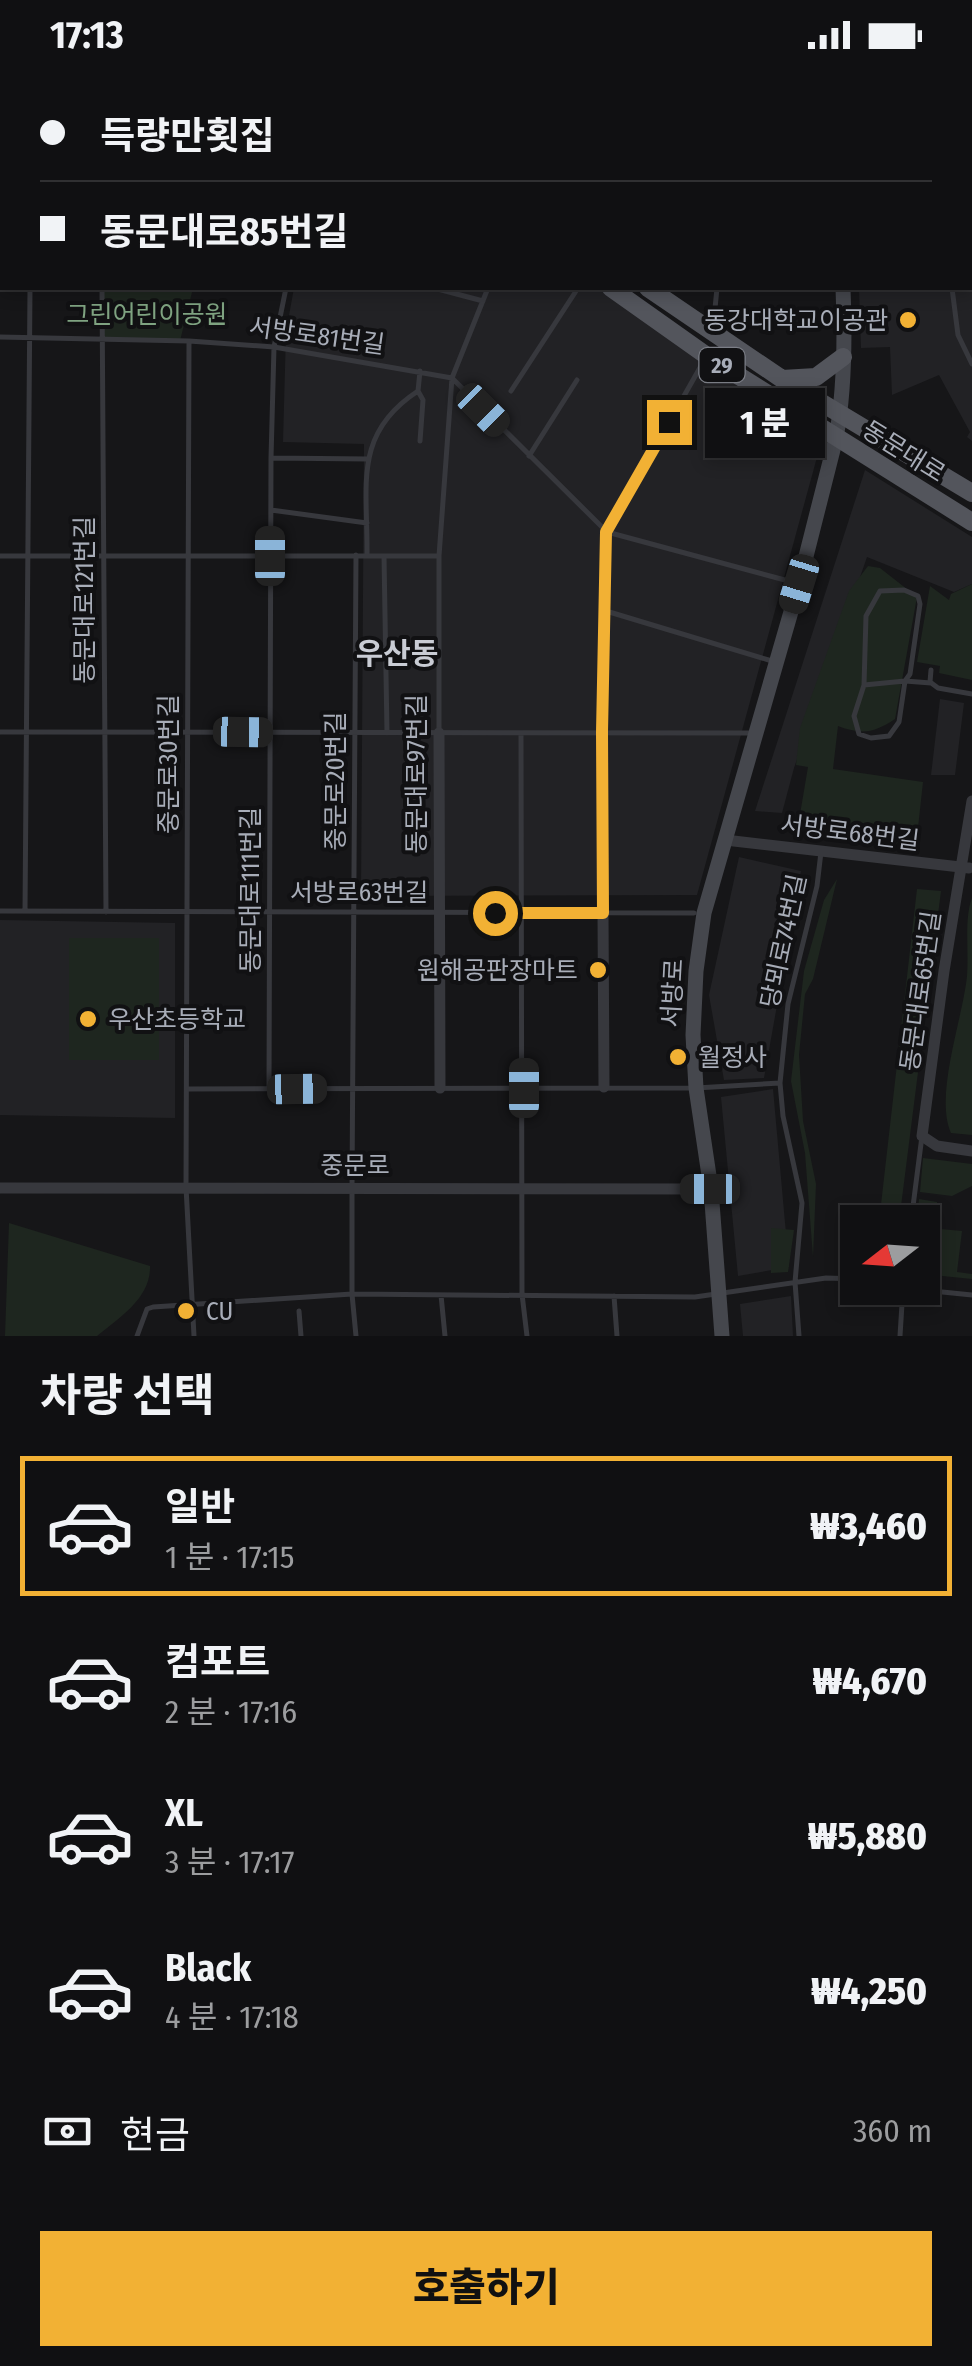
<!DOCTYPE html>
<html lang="ko">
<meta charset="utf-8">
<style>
:root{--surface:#101012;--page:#19191b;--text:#f1f3f6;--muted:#9c9d9f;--line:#303032;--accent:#f2b134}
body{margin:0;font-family:"Fira Sans Condensed","Noto Sans KR",sans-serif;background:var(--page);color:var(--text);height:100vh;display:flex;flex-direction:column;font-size:38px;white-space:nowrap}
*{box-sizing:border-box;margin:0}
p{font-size:32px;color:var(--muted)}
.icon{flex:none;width:55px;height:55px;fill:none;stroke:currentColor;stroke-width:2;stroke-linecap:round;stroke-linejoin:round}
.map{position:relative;height:1266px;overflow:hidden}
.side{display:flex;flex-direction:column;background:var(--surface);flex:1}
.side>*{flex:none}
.guide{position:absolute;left:0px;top:0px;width:972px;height:220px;box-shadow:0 5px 15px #0003,0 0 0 2px var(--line);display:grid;align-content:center;height:220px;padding:0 40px;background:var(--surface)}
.needle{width:65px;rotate:253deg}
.fabs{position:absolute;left:840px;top:1135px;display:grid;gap:20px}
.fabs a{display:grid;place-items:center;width:100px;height:100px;border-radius:0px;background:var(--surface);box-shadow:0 5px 15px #0003,0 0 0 2px var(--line);font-size:50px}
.end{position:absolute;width:45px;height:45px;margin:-22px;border:12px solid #f2b134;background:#111;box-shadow:0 0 0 5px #111}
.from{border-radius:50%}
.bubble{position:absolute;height:70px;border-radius:0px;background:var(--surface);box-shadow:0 5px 15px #0003,0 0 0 2px var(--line);font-size:32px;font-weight:800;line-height:70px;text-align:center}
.car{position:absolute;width:30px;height:60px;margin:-30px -15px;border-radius:12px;box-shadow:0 0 8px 2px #0007;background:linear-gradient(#222 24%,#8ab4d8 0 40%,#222 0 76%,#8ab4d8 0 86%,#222 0)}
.guide b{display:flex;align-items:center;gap:35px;height:95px;font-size:38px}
.guide b+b{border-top:2px solid var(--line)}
.guide i{width:25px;height:25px;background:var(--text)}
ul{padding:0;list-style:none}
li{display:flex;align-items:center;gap:30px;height:140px;margin:0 20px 15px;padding:0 20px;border:5px solid transparent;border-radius:0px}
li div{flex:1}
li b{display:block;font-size:38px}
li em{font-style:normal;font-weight:800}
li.on{border-color:var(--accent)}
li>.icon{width:90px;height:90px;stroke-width:1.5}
h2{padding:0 40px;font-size:45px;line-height:120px}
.pay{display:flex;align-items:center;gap:25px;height:110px;padding:0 40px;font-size:38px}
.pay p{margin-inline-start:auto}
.button{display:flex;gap:20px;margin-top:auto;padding:20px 40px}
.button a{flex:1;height:115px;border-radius:0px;background:var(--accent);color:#111;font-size:40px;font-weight:800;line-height:115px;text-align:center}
.status{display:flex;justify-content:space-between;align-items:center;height:70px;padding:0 50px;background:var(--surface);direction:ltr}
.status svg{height:28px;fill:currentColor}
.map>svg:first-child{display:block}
.built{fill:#222225}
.green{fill:#1e261f}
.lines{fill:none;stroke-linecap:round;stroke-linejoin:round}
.lane{stroke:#37383d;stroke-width:5}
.street{stroke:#37383d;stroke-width:11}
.secondary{stroke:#45474d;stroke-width:15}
.primary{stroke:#53555c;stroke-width:18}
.route{stroke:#f2b134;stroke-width:12}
.poi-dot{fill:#f2b134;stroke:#111113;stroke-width:4}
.labels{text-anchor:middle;stroke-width:8;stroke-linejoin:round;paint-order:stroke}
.shield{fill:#111113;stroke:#7b7e86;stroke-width:2.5}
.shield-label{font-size:22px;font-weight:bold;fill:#a8adb8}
.park-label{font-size:25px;fill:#7fa381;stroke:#111113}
.poi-label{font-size:25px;fill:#a8adb8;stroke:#111113;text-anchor:start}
.street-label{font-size:25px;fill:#a8adb8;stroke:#111113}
.quarter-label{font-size:30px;font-weight:bold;fill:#c9ccd4;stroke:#111113}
</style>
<div class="status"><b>17:13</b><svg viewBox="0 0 49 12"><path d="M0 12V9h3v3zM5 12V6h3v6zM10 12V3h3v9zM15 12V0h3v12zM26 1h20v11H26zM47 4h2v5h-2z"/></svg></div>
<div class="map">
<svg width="972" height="1266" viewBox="0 0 972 1266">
<rect width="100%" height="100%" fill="#161618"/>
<path class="built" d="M851,0H972V371L967,367L970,362L939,305L892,325L890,277L861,278L859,218H970V2Z
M294,218H602L706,291L763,325L822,369L697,825L361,826L364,374L283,372L286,262Z
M865,400L972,467V514L954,522L867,487L794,698L782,743L755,741Z
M940,629L964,633L955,705H931Z
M739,787L801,801L764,1008L724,1010L709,925Z
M0,850L175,853V1048L0,1045Z
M773,1019L789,1197L738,1206L721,1027Z
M791,1226L793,1266H743L740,1234Z"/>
<path class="green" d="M102,218H193L180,271L102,269Z
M868,496L880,498L917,527L895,649C874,663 862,665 838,656L833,699L923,712L916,776L872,771L870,774L797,762L808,697L796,695L800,658L849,521Z
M972,514V610L939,603L940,596L917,592L930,516L949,530L951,524Z
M837,809L813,909L805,924L799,985L803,1051L816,1114L813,1187L805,1083L791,1011L804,901L824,830Z
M917,819L941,821L899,1152H879Z
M972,828V1065L951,1063C934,1025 963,948 967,906C969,882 964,848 972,828Z
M69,868H159V990H69Z
M923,1088L972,1094V1116L952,1126L920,1122Z
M919,1129L937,1132L940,1159L962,1161L957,1202L972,1204V1209L923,1204L922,1152H917Z
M9,1153L150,1196C151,1228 119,1248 97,1266H5Z
M771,1158L794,1160L788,1202L771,1203Z"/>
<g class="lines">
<path class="lane" d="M305,0L307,2
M487,0L494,2
M727,0V2
M340,2L341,0
M532,2V0
M970,88L972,79
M0,100L2,101
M102,218L106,842
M434,218L483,231
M952,218L958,265L972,294
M713,259L717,218
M0,267L189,271L274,277L452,308L607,462L796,513
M189,271L186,1117L194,1266
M418,321L423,330L420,371
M511,321L578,218
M529,386L577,310
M271,388L368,389
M271,440L367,453
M367,485C368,416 352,364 418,321L420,301
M0,486H439
M384,486L387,663
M606,541L772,591
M931,600L930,612L938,618L972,624
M864,615L866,546L880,521L904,520L918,526L920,534L910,604L905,611L864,615L854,646L859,664L871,668L889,666L899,652L905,611L931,613
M439,660V486L452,308L488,218
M0,662L752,663
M521,664L522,1224L527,1266
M603,840L602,662L607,462L706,287
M0,841L694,843
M25,841L30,218
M188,1019L696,1018L780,1013
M269,1019L271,388L274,277L286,218
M911,1152L922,1066
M903,1218L972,1225
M441,1225L445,1266
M614,1226L617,1266
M299,1241L301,1266
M137,1266L147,1239L153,1237L352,1224L695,1227L826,1208L858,1209
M356,1266L352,1224V1118L356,485
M799,1266L795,1212L802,1133L783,1046L780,1013L788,934L817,816L821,782
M900,1266L903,1218"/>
<path class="street" d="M439,663L440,1018
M972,731L944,901L922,1066L937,1076L972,1081
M725,770L969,798
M603,843L604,1017
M0,1118L711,1119"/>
<path class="secondary" d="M832,0V2
M722,1266L711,1119L696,1018L693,965L696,901L704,843L799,514L836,368C845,319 845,267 843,218"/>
<path class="primary" d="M67,0L76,2
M143,0L152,2
M611,218L707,286L972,452
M648,218L782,309L972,423
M782,309L816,307L843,287"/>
</g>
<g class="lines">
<path class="route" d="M495,843H603L602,662L606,462L669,352"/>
</g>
<g class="poi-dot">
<circle cx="908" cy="250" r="10"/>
<circle cx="598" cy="900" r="10"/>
<circle cx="88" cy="949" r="10"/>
<circle cx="678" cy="987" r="10"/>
<circle cx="186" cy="1241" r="10"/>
</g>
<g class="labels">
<rect class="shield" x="699.5" y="278" width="45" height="34" rx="8"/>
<g class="shield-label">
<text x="722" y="303">29</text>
</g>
<g class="park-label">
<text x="147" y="253">그린어린이공원</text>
</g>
<g class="poi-label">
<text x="888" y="259" text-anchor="end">동강대학교이공관</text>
<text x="578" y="909" text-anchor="end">원해공판장마트</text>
<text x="108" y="958">우산초등학교</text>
<text x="698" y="996">월정사</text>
<text x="206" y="1250">CU</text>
</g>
<g class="street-label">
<text transform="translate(317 265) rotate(8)" y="9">서방로81번길</text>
<text transform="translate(904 381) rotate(32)" y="9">동문대로</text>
<text transform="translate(84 530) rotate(-90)" y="9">동문대로121번길</text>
<text transform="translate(168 694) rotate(-90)" y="9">중문로30번길</text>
<text transform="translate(416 704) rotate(-90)" y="9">동문대로97번길</text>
<text transform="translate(335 711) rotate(-90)" y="9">중문로20번길</text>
<text transform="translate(850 762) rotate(7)" y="9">서방로68번길</text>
<text transform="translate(250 820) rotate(-90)" y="9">동문대로111번길</text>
<text x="359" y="831">서방로63번길</text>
<text transform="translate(783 871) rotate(-78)" y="9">당뫼로74번길</text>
<text transform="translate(920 921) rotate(-82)" y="9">동문대로65번길</text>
<text transform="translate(672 923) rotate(-87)" y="9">서방로</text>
<text x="355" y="1104">중문로</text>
</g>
<g class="quarter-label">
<text x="397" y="594">우산동</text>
</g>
</g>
</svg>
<div class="fabs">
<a><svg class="needle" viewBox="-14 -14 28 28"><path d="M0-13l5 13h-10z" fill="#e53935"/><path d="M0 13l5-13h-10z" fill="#9c9d9f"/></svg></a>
</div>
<i class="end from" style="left:495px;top:843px"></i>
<i class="end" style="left:669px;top:352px"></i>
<div class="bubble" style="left:705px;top:318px;width:120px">1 분</div>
<i class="car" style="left:483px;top:340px;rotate:135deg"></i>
<i class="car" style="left:270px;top:486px;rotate:0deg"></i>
<i class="car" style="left:799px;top:514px;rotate:197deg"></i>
<i class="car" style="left:243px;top:662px;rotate:91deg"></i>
<i class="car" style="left:524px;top:1018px;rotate:0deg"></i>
<i class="car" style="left:297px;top:1019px;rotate:89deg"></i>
<i class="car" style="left:710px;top:1119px;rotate:270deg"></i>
<div class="guide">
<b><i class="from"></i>득량만횟집</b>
<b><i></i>동문대로85번길</b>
</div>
</div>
<section class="side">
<h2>차량 선택</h2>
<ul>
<li class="on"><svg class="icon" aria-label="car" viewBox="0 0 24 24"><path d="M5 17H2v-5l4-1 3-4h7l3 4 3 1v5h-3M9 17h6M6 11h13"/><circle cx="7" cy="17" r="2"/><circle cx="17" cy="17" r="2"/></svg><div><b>일반</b><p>1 분 · 17:15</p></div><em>₩3,460</em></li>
<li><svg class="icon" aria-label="car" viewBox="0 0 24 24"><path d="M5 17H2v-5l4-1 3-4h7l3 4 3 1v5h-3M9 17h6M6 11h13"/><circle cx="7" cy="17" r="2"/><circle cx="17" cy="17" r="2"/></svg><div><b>컴포트</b><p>2 분 · 17:16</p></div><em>₩4,670</em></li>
<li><svg class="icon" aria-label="car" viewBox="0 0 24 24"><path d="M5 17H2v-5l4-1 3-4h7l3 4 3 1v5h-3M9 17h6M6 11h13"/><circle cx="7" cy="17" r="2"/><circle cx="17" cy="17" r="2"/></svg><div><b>XL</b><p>3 분 · 17:17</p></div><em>₩5,880</em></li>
<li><svg class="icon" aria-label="car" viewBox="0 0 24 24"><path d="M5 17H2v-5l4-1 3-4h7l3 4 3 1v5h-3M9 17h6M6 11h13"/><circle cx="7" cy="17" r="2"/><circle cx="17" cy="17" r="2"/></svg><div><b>Black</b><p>4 분 · 17:18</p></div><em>₩4,250</em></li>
</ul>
<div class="pay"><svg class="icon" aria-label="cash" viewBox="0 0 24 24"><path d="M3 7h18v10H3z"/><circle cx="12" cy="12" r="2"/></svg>현금<p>360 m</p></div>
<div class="button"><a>호출하기</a></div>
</section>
